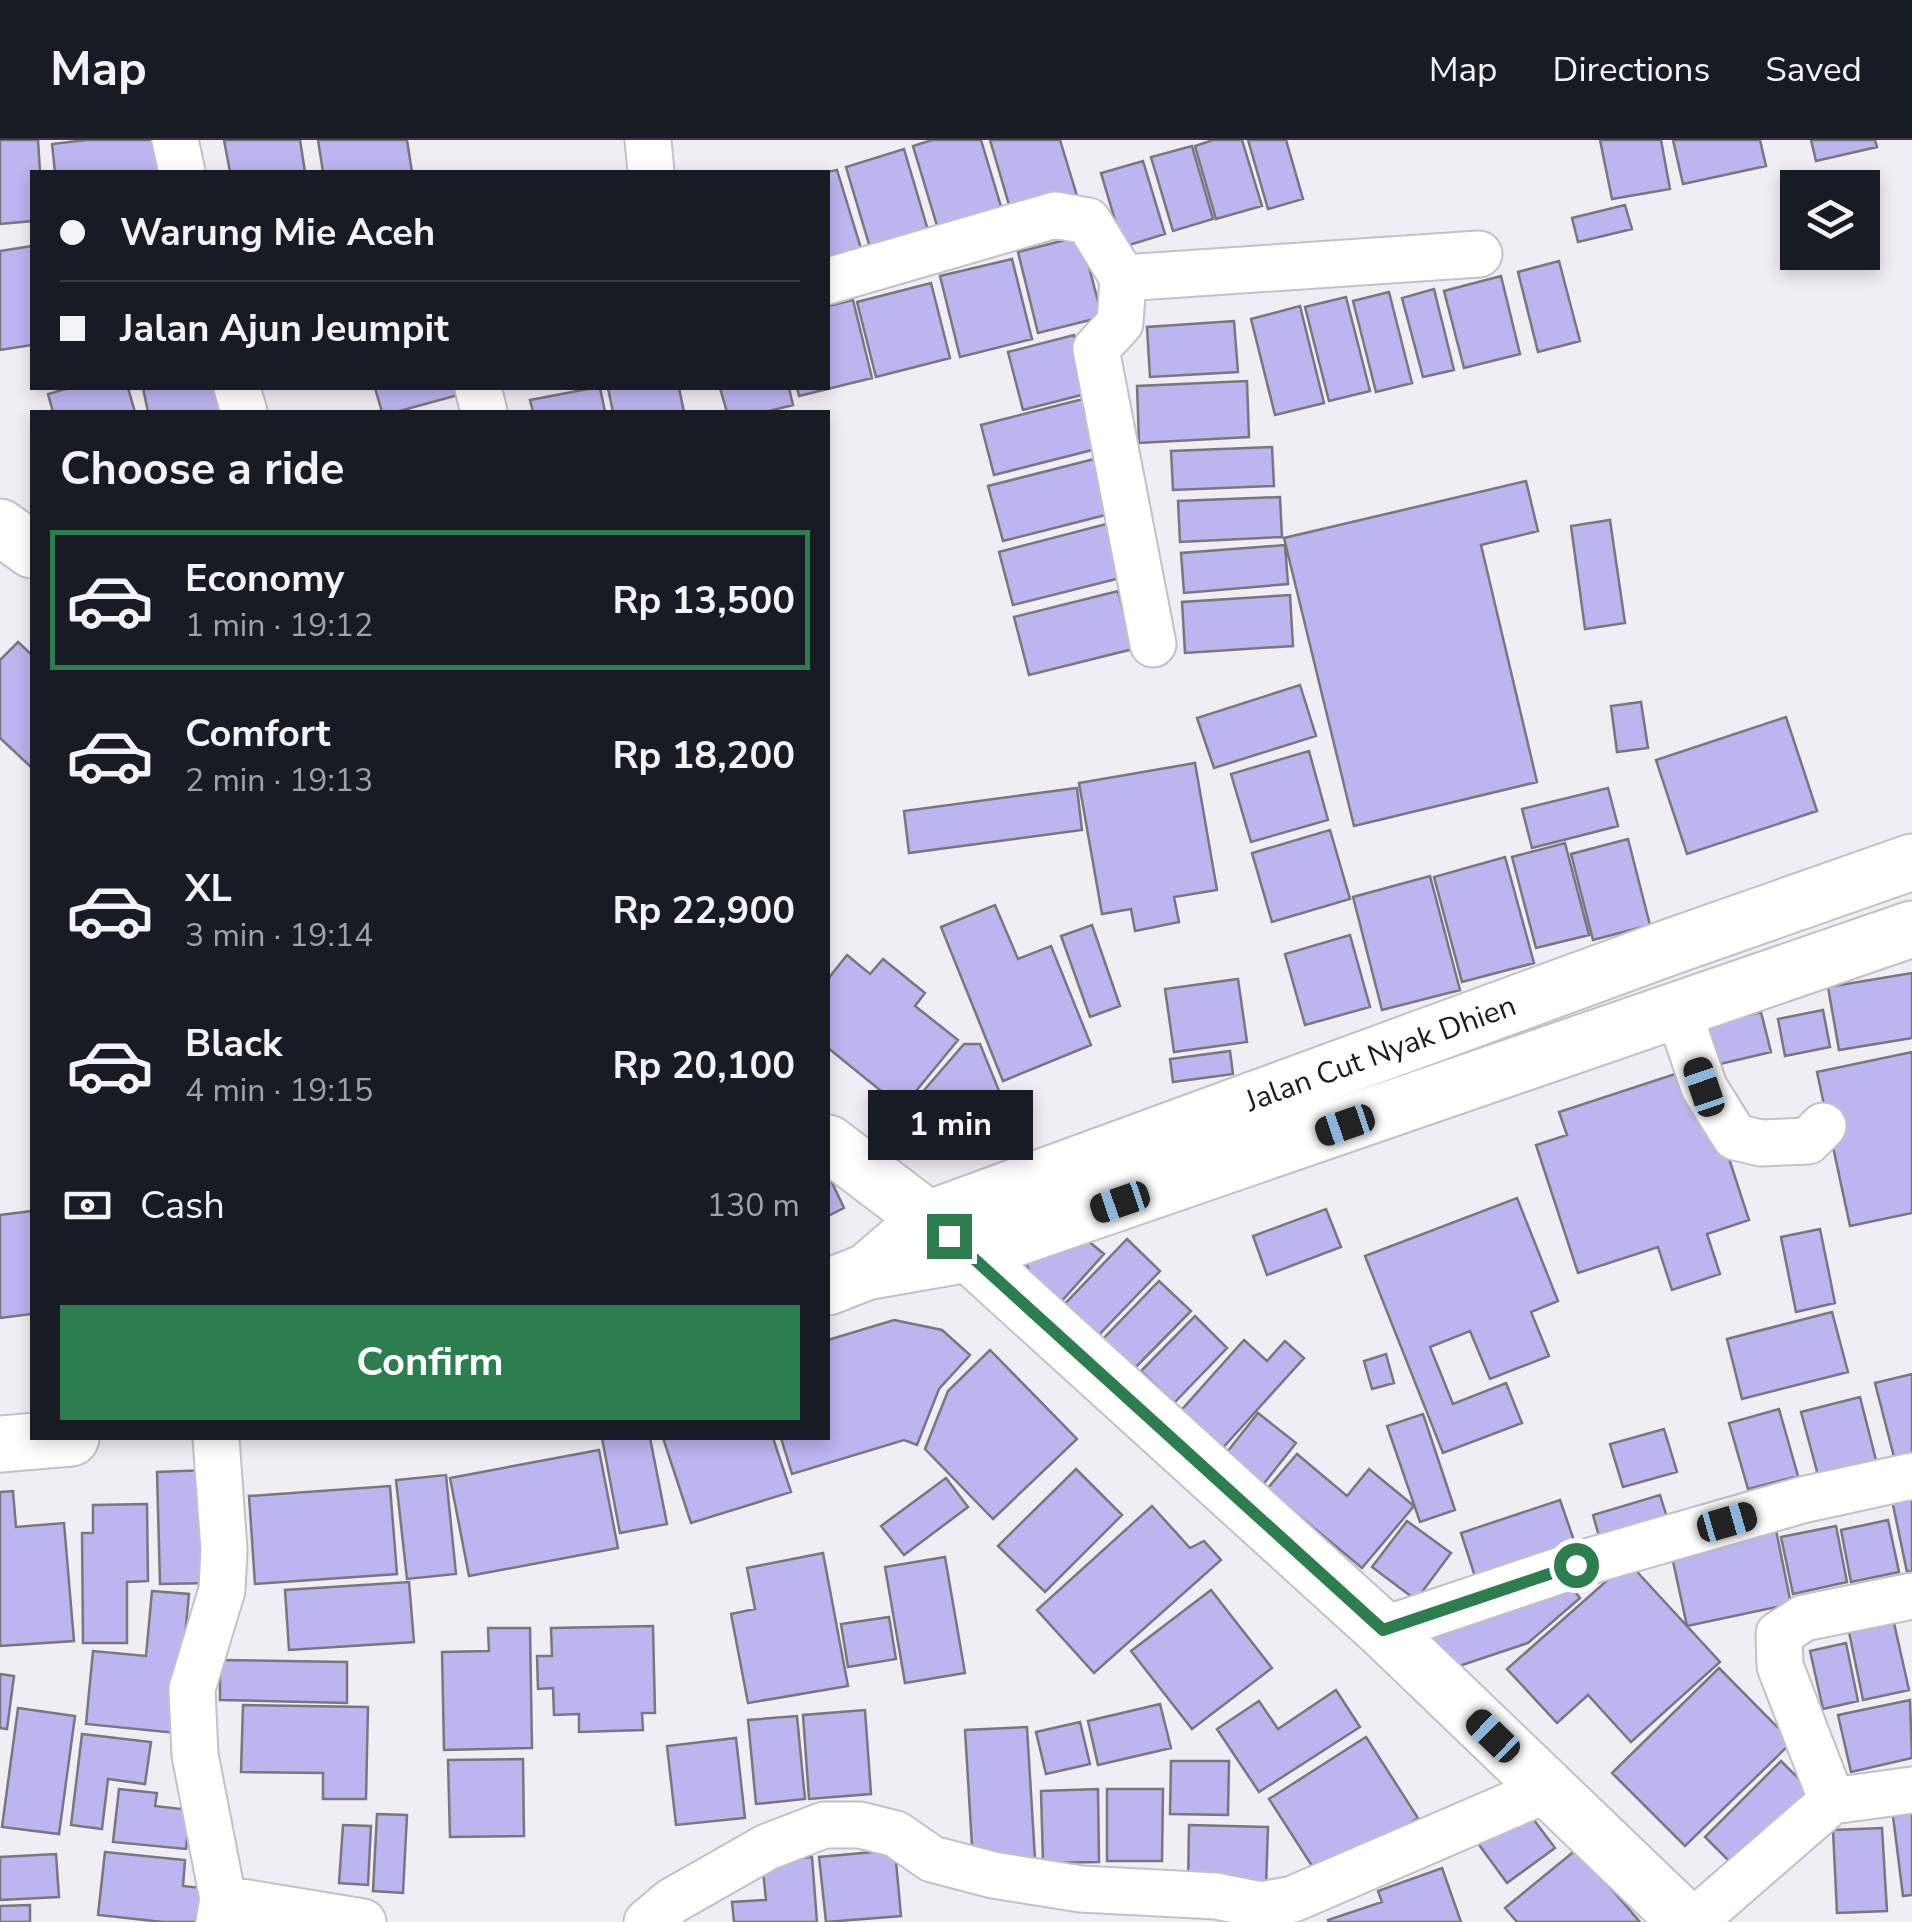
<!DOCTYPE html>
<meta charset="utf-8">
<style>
:root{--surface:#171b24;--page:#242831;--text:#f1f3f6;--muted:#9ea1a6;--line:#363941;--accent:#2c7e4f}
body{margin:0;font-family:"Nunito Sans",sans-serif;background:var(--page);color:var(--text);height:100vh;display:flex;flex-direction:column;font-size:38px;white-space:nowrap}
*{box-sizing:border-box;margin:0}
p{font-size:32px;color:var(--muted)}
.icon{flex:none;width:55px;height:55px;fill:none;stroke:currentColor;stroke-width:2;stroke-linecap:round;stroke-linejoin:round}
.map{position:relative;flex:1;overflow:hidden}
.panel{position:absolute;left:30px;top:270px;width:800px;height:1030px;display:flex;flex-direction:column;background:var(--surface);border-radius:0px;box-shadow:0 5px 15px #0003}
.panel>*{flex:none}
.top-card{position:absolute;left:30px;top:30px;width:800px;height:220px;border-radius:0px;box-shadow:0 5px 15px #0003;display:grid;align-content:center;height:220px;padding:0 30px;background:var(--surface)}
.buttons{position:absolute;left:1780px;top:30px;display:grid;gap:20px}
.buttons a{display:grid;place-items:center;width:100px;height:100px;border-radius:0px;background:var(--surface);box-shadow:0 5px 15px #0003;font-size:50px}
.end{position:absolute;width:45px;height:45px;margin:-22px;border:12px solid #2c7e4f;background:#fff;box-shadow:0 0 0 5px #fff}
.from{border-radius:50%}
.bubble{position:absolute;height:70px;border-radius:0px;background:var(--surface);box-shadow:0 5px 15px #0003;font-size:32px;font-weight:700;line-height:70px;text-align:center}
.car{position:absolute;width:30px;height:60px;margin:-30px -15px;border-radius:12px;box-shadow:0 0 8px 2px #0007;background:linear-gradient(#222 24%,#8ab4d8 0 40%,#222 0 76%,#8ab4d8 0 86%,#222 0)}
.top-card b{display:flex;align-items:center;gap:35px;height:95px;font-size:38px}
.top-card b+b{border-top:2px solid var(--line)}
.top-card i{width:25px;height:25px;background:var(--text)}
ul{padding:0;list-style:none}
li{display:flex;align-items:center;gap:30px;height:140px;margin:0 20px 15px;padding:0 10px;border:5px solid transparent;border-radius:0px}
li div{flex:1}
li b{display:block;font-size:38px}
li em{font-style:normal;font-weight:700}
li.active{border-color:var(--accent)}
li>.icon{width:90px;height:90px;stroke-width:1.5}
h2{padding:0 30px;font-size:45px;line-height:120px}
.pay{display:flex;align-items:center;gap:25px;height:110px;padding:0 30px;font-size:38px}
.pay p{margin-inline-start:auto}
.primary-button{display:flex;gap:20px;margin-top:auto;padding:20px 30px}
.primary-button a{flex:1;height:115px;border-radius:0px;background:var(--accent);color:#fff;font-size:40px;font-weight:700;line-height:115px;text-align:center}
header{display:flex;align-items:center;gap:60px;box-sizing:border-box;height:140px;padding:0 50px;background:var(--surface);border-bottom:2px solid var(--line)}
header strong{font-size:48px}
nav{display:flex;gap:55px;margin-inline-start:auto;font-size:35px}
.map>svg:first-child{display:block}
.building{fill:#bbb5f0;stroke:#77777d;stroke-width:2.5}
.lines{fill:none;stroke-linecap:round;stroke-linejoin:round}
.street-casing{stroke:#c1c1c7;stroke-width:49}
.secondary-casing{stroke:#c1c1c7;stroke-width:59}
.highway-casing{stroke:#c1c1c7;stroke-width:59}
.street{stroke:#fff;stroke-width:45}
.secondary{stroke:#fff;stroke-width:55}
.highway{stroke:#fff;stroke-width:55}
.route{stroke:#2c7e4f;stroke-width:12}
.labels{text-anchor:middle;stroke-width:8;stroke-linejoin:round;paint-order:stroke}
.street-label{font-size:30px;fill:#1c1c1e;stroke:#fcfcff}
</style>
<header>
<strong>Map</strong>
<nav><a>Map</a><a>Directions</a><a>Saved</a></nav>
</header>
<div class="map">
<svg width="1912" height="1782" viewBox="0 0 1912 1782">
<rect width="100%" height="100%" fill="#efeef5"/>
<path class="building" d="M0,0H38L40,32H32V81L0,84Z
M86,0H161L165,32H55L52,4Z
M224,0H300L305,32H230Z
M318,0H407L412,32H323Z
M932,0H981L1005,80L941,99L913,6Z
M990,0H1060L1077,56L1012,75Z
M1213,0H1242L1262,66L1216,79L1195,6Z
M1248,0H1286L1303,59L1268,69Z
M1600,0H1661L1670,49L1612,59Z
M1673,0H1760L1766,26L1683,44Z
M1811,0H1875L1877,7L1816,21Z
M1192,6L1213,79L1173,91L1151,17Z
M904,9L932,104L874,121L846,27Z
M1143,21L1165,94L1123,107L1101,33Z
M837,30L863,115L828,126L827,32Z
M1625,65L1632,89L1578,102L1572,78Z
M1081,96L1102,177L1038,193L1018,112Z
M32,106V205L0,210V111Z
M1012,119L1032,199L960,217L940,136Z
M1559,121L1580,201L1538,212L1518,132Z
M1501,136L1520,214L1464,228L1444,151Z
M931,143L950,218L876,237L857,162Z
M1434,149L1454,230L1423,237L1402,158Z
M1389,152L1412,243L1376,252L1353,161Z
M1346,157L1370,251L1329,261L1305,167Z
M853,160L872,238L799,256L797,248H828V166Z
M1300,166L1324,263L1275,275L1251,179Z
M1234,181L1238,232L1150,237L1147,187Z
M1074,195L1089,253L1023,270L1008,212Z
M1247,241L1249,297L1139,303L1137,246Z
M69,248H128L135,272H53L48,254Z
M143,248H222L228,272H148Z
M375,248H472L473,251L396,272H382Z
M593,248H600L605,272H533L530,260Z
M608,248H679L684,272H613Z
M720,248H789L793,265L765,272H727Z
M1087,258L1100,308L994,335L981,285Z
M1272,307L1274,346L1173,350L1171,311Z
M1102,317L1117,372L1003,401L988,346Z
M1526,341L1538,391L1481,405L1537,642L1354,686L1284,398Z
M1280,357L1282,397L1180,402L1178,361Z
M1610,380L1625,483L1585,489L1571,386Z
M1114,382L1128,436L1013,465L999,412Z
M1285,405L1288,444L1184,453L1181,413Z
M1118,451L1133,509L1029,535L1014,477Z
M1290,455L1293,506L1185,513L1182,462Z
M18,502L32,515V628L0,598V520Z
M1300,545L1316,596L1214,628L1197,578Z
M1641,562L1648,608L1617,612L1611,566Z
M1786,577L1817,671L1687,714L1656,620Z
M1309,611L1328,680L1251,702L1231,634Z
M1195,623L1217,750L1174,757L1179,782L1135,791L1131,769L1102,774L1079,643Z
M1077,648L1082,690L909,713L904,671Z
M1608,648L1618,686L1532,708L1522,669Z
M1330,690L1350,759L1272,782L1252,713Z
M1628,699L1650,785L1593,800L1571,714Z
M1565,703L1589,795L1536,808L1512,717Z
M1505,717L1534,823L1462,842L1434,737Z
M1430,736L1460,850L1382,870L1353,757Z
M995,765L1018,819L1051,806L1091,905L1003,941L941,787Z
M1092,785L1120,866L1090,877L1061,796Z
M1350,795L1370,867L1305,885L1285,814Z
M847,815L870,834L883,819L925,853L915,866L958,900L902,968L828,908V839Z
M1912,833V898L1839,910L1828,847Z
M1238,839L1247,902L1174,912L1165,849Z
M1823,870L1830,907L1785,916L1778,879Z
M1761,872L1771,912L1716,925L1707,885Z
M964,904H980L1008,973L982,982H931L914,975L907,970Z
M1230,911L1233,934L1173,942L1170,919Z
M1912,912V1073L1850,1086L1817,932Z
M1678,933L1689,967L1710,960L1749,1080L1707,1094L1720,1134L1672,1150L1658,1107L1578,1133L1536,1005L1567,995L1559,972Z
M828,1034L844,1068L828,1076Z
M1517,1058L1558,1161L1531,1172L1549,1216L1490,1239L1470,1191L1430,1207L1453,1264L1506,1243L1522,1283L1443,1313L1365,1116Z
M1326,1069L1341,1107L1267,1135L1253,1096Z
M32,1071V1174L0,1178V1075Z
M1820,1089L1835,1163L1796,1172L1781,1097Z
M1127,1099L1160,1131L1092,1202L1058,1171Z
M1087,1100L1104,1114L1059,1164L1033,1144L1025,1118Z
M1159,1141L1191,1171L1133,1230L1102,1200Z
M1832,1172L1848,1232L1742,1259L1727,1199Z
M1195,1176L1227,1208L1174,1263L1141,1231Z
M894,1180L942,1190L970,1215L939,1249L917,1305L904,1300L792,1334L781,1298H828V1200Z
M1244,1200L1267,1221L1285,1201L1304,1218L1220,1311L1178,1274Z
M990,1210L1077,1299L993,1379L925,1309L948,1251Z
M1386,1214L1394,1243L1372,1249L1364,1221Z
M1912,1234V1313L1894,1317L1875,1243Z
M1860,1257L1877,1324L1819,1339L1801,1272Z
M1779,1269L1798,1336L1748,1349L1729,1283Z
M1258,1273L1296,1303L1258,1351L1220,1321Z
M1423,1274L1455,1370L1420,1382L1387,1286Z
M1664,1289L1677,1332L1623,1347L1610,1304Z
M602,1298H650L667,1384L620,1393Z
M663,1298H773L791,1352L691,1383Z
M599,1310L618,1408L469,1436L450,1338Z
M1297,1314L1347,1356L1369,1329L1414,1366L1362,1428L1267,1349Z
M1076,1329L1122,1375L1045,1452L998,1406Z
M207,1330L211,1443L160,1444L157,1332Z
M446,1335L456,1434L407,1439L396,1340Z
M946,1338L968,1367L904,1415L881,1386Z
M390,1346L397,1434L255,1444L249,1356Z
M13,1351L16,1387L64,1383L74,1501L0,1506V1352Z
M1660,1355L1670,1387L1602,1407L1593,1375Z
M1912,1356V1431L1907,1432L1892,1360Z
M1560,1360L1579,1415L1479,1449L1461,1393Z
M147,1364L148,1441L127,1442V1503H83L82,1393H93V1365Z
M1152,1366L1190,1408L1204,1401L1221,1420L1094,1533L1037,1470Z
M1888,1380L1899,1432L1851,1442L1841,1390Z
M1407,1381L1451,1413L1416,1460L1372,1427Z
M1836,1386L1847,1442L1793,1454L1781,1397Z
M1776,1390L1791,1464L1687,1486L1671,1412Z
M823,1413L848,1546L748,1563L731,1474L755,1469L747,1428Z
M945,1417L965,1533L905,1543L885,1427Z
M1628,1422L1720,1522L1631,1602L1588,1555L1557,1583L1507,1529Z
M409,1442L414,1502L289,1510L285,1450Z
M1569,1444L1580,1458L1528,1503L1459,1526L1423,1492Z
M1211,1450L1272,1528L1192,1589L1131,1511Z
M152,1451L189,1454L176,1593L86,1584L93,1511L146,1516Z
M889,1477L896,1519L848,1527L841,1484Z
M1894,1483L1909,1550L1863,1560L1849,1492Z
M653,1486L655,1573H642L643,1590L579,1592V1574L554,1575L553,1548L538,1549L537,1516H552L551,1488Z
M488,1488H530L532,1608L444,1610L442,1512L489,1511Z
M1846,1503L1858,1561L1823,1569L1810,1511Z
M220,1520L347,1522V1563L220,1560Z
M1719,1528L1792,1602L1685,1706L1612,1633Z
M0,1534L14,1536L7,1589L0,1588Z
M1336,1550L1360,1587L1259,1652L1217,1589L1259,1561L1278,1589Z
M1910,1560L1912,1618L1851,1632L1838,1575Z
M1160,1564L1171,1608L1098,1625L1088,1581Z
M243,1565L368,1567L366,1659H323V1633L241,1632Z
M18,1568L75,1576L59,1694L2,1687Z
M865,1570L871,1654L809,1659L803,1575Z
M797,1576L805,1659L756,1664L748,1580Z
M1080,1582L1090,1624L1046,1634L1036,1592Z
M1027,1587L1035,1719L973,1722L965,1590Z
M82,1594L151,1602L145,1644L108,1639L102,1689L71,1685Z
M1366,1597L1418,1678L1321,1740L1269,1659Z
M736,1598L745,1678L676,1685L667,1606Z
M523,1619L524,1696L450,1697L448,1620Z
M1171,1621H1229L1228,1675L1170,1674Z
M1781,1621L1815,1655L1739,1731L1705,1697Z
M119,1649L157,1653L155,1666L190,1670L186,1709L113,1702Z
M1098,1649L1099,1722L1043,1723L1041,1651Z
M1107,1649H1163L1162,1721H1107Z
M1525,1668L1555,1708L1507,1743L1477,1702Z
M1912,1673V1755L1903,1756L1893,1676Z
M377,1674L407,1675L403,1753L373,1751Z
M343,1685L371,1686L368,1745L339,1743Z
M1189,1685L1268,1687L1266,1747L1188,1745Z
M1882,1688L1887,1771L1837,1773L1833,1690Z
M1577,1709L1640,1782H1517L1505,1768Z
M895,1710L901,1776L826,1782L819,1717Z
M105,1712L185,1720L183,1746L201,1748L197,1782H163L98,1775Z
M56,1714L59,1757L0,1760V1717Z
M812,1717L817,1782H734L732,1762L766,1760L762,1721Z
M1442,1728L1461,1782H1329L1328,1780L1382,1762L1378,1751Z
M30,1765V1782H0V1766Z"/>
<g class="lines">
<defs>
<path id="street" d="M175,0L182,32
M648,0L651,32
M1123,138L1479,114
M828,141L1055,75L1088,81L1123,138L1120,183L1096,209L1153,504
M237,248L244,272
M478,248L484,272
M1677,868L1704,947L1735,997L1761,1003L1808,1001L1823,986
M216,1298L224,1410L222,1450L192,1549L195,1615L223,1759L219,1782
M1383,1490L1576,1425L1802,1360L1912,1336
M1832,1661L1780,1526L1779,1494L1804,1478L1912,1456
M223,1759L363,1782
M647,1782L672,1761L767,1707L824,1685H860L896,1694L932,1719L993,1735L1081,1749L1216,1756L1261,1765L1293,1759L1548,1649
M1693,1782L1832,1661L1912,1650"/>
<path id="secondary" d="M0,387L32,410
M828,1003L928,1079L969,1114L1383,1490L1687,1782"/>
<g id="highway">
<path id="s1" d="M869,1130L928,1079L1673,806L1912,722"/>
<path d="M828,1147L866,1132L969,1114L1912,789"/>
<path d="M0,1304L71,1298"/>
</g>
</defs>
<use href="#street" class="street-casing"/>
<use href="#secondary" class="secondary-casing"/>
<use href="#highway" class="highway-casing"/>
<use href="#street" class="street"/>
<use href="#secondary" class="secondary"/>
<use href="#highway" class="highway"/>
</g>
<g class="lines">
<path class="route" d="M949,1096L1383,1490L1576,1425"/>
</g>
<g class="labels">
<g class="street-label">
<text dy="10" stroke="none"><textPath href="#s1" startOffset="560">Jalan Cut Nyak Dhien</textPath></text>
</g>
</g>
</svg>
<div class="buttons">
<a><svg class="icon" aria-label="layers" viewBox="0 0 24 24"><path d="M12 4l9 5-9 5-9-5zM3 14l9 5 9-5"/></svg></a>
</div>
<i class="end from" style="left:1576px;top:1425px"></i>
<i class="end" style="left:949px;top:1096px"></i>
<div class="bubble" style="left:868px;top:950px;width:165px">1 min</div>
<i class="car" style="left:1704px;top:947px;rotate:341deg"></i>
<i class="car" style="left:1345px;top:985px;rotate:251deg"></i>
<i class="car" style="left:1120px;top:1062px;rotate:251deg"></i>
<i class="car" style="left:1727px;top:1382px;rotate:74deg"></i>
<i class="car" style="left:1493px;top:1596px;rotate:314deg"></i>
<div class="top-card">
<b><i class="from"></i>Warung Mie Aceh</b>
<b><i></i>Jalan Ajun Jeumpit</b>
</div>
<section class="panel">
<h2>Choose a ride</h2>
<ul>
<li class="active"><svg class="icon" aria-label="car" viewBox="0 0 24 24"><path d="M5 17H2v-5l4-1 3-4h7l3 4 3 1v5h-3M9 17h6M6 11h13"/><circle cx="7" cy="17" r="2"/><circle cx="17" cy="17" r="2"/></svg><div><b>Economy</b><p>1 min · 19:12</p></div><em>Rp 13,500</em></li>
<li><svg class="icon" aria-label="car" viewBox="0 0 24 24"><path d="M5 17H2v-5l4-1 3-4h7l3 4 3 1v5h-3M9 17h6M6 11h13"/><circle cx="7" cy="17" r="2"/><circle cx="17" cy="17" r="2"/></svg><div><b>Comfort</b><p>2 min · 19:13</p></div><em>Rp 18,200</em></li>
<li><svg class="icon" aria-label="car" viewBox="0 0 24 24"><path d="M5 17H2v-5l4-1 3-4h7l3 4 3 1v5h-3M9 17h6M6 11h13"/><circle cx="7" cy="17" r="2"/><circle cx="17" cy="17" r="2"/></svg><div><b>XL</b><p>3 min · 19:14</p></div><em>Rp 22,900</em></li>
<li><svg class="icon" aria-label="car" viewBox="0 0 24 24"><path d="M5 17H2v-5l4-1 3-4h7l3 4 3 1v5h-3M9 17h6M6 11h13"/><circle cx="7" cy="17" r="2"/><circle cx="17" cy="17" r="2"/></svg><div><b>Black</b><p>4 min · 19:15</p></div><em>Rp 20,100</em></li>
</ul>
<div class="pay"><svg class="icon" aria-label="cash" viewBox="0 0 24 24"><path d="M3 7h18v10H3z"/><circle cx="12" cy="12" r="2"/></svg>Cash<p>130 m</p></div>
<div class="primary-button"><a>Confirm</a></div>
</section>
</div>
